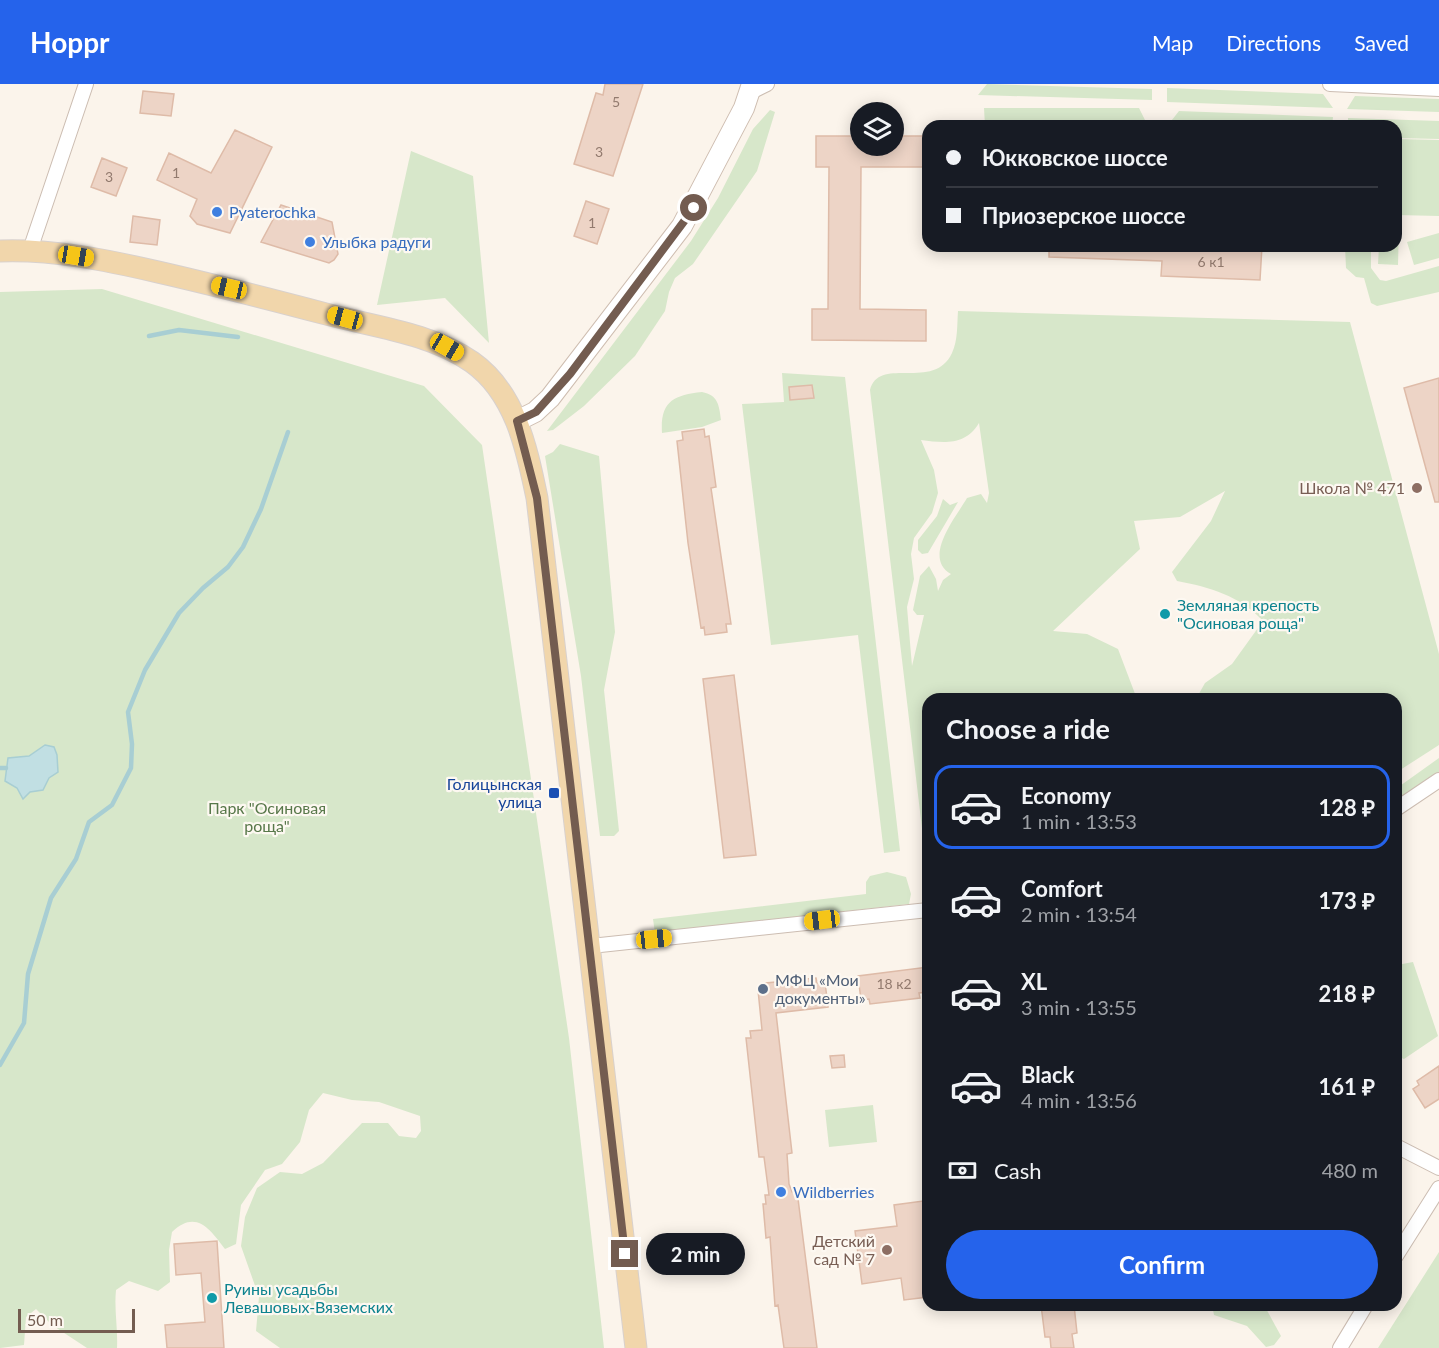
<!DOCTYPE html>
<meta charset="utf-8">
<style>
:root{--surface:#171b24;--page:#20242c;--text:#f1f3f6;--muted:#9ea1a6;--line:#363941;--accent:#2563eb}
body{margin:0;font-family:Lato,sans-serif;background:var(--page);color:var(--text);height:100vh;display:flex;flex-direction:column;font-size:22px;white-space:nowrap}
*{box-sizing:border-box;margin:0}
p{font-size:20px;color:var(--muted)}
.icon{flex:none;width:33px;height:33px;fill:none;stroke:currentColor;stroke-width:2;stroke-linecap:round;stroke-linejoin:round}
.map{position:relative;flex:1;overflow:hidden}
.drawer{position:absolute;left:922px;top:609px;width:480px;height:618px;display:flex;flex-direction:column;background:var(--surface);border-radius:18px;box-shadow:0 3px 15px #0003}
.drawer>*{flex:none}
.banner{position:absolute;left:922px;top:36px;width:480px;height:132px;border-radius:18px;box-shadow:0 3px 15px #0003;display:grid;align-content:center;height:132px;padding:0 24px;background:var(--surface)}
.fabs{position:absolute;left:850px;top:18px;display:grid;gap:12px}
.fabs a{display:grid;place-items:center;width:54px;height:54px;border-radius:50%;background:var(--surface);box-shadow:0 3px 15px #0003;font-size:30px}
.scale{position:absolute;left:18px;bottom:15px;width:117px;box-sizing:border-box;padding-left:6px;border:3px solid #735c50;border-top:0;font-size:16px;line-height:21px;white-space:nowrap;color:#735c50;-webkit-text-stroke:4px #fdf8f1;paint-order:stroke}
.end{position:absolute;width:27px;height:27px;margin:-14px;border:8px solid #735c50;background:#fff;box-shadow:0 0 0 3px #fff}
.from{border-radius:50%}
.bubble{position:absolute;height:42px;border-radius:21px;background:var(--surface);box-shadow:0 3px 15px #0003;font-size:20px;font-weight:700;line-height:42px;text-align:center}
.car{position:absolute;width:18px;height:36px;margin:-18px -9px;border-radius:8px;box-shadow:0 0 4px 2px #0007;background:linear-gradient(#f5c518 24%,#345 0 40%,#f5c518 0 76%,#345 0 86%,#f5c518 0)}
.banner b{display:flex;align-items:center;gap:21px;height:57px;font-size:22px}
.banner b+b{border-top:2px solid var(--line)}
.banner i{width:15px;height:15px;background:var(--text)}
ul{padding:0;list-style:none}
li{display:flex;align-items:center;gap:18px;height:84px;margin:0 12px 9px;padding:0 12px;border:3px solid transparent;border-radius:18px}
li div{flex:1}
li b{display:block;font-size:22px}
li em{font-style:normal;font-weight:700}
li.current{border-color:var(--accent)}
li>.icon{width:54px;height:54px;stroke-width:1.5}
h2{padding:0 24px;font-size:27px;line-height:72px}
.pay{display:flex;align-items:center;gap:15px;height:66px;padding:0 24px;font-size:22px}
.pay p{margin-inline-start:auto}
.cta{display:flex;gap:12px;margin-top:auto;padding:12px 24px}
.cta a{flex:1;height:69px;border-radius:36px;background:var(--accent);color:#fff;font-size:24px;font-weight:700;line-height:69px;text-align:center}
header{display:flex;align-items:center;gap:36px;box-sizing:border-box;height:84px;padding:0 30px;background:var(--accent);color:#fff}
header strong{font-size:28px}
nav{display:flex;gap:33px;margin-inline-start:auto;font-size:21px}
.map>svg:first-child{display:block}
.green{fill:#d7e7ca;fill-rule:evenodd}
.water{fill:#c1dfe3;stroke:#a8ced3;stroke-width:1.5}
.lines{fill:none;stroke-linecap:round;stroke-linejoin:round}
.stream{stroke:#a8ced3;stroke-width:4.5}
.building{fill:#edd4c6;stroke:#debba8;stroke-width:1.5}
.minor-casing{stroke:#ccbdb2;stroke-width:16}
.secondary-casing{stroke:#cebdb0;stroke-width:22}
.primary-casing{stroke:#d8d1ce;stroke-width:23}
.minor{stroke:#fff;stroke-width:14}
.secondary{stroke:#fff;stroke-width:20}
.primary{stroke:#f1d6ab;stroke-width:21}
.route{stroke:#735c50;stroke-width:8}
.shop-dot{fill:#3f7fe0;stroke:#fdf8f1;stroke-width:2}
.education-dot{fill:#8d6e63;stroke:#fdf8f1;stroke-width:2}
.culture-dot{fill:#0f9aa8;stroke:#fdf8f1;stroke-width:2}
.transit-dot{fill:#1a4fb4;stroke:#fdf8f1;stroke-width:2}
.service-dot{fill:#5c6f8a;stroke:#fdf8f1;stroke-width:2}
.labels{text-anchor:middle;stroke-width:4.5;stroke-linejoin:round;paint-order:stroke}
.number-label{font-size:14px;fill:#927a6e}
.shop-label{font-size:16px;fill:#366cbe;stroke:#fdf8f1;text-anchor:start}
.education-label{font-size:16px;fill:#785e54;stroke:#fdf8f1;text-anchor:end}
.culture-label{font-size:16px;fill:#0d838f;stroke:#fdf8f1;text-anchor:start}
.transit-label{font-size:16px;fill:#164399;stroke:#fdf8f1;text-anchor:end}
.park-label{font-size:16px;fill:#58784a;stroke:#fdf8f1}
.service-label{font-size:16px;fill:#4e5e75;stroke:#fdf8f1;text-anchor:start}
</style>
<header>
<strong>Hoppr</strong>
<nav><a>Map</a><a>Directions</a><a>Saved</a></nav>
</header>
<div class="map">
<svg width="1439" height="1264" viewBox="0 0 1439 1264">
<rect width="100%" height="100%" fill="#fbf4eb"/>
<path class="green" d="M987,0L1152,5V16L978,11Z
M1167,4L1323,10L1333,24L1167,18Z
M1355,12L1439,15V28L1347,25Z
M984,24H1139L1146,38L1140,42H985Z
M770,26L775,28L757,87L693,180L675,194L669,208L665,227L635,272L584,322L553,346L547,347L691,157L718,114L753,45Z
M1179,27L1333,33L1332,42L1168,41Z
M1348,34L1439,37V55L1397,54L1396,42H1348Z
M1397,55L1439,56V132L1397,131Z
M411,67L473,92L489,259L445,214L377,221Z
M1397,141H1399L1398,181L1378,180L1379,162H1396Z
M1439,149V174L1414,181L1407,158Z
M1345,162H1371V184L1380,196L1386,197L1439,182V208L1377,222L1371,219L1364,194L1356,193L1346,184Z
M102,205L424,302L482,361L569,954L604,1264H280L256,1247L259,1213L241,1162L245,1133L257,1104L280,1088L302,1090L323,1079L362,1039H388L399,1052L416,1054L421,1047L420,1032L379,1018L352,1016L323,1009L309,1026L300,1058L282,1080L265,1086L241,1121L236,1160L225,1165C210,1145 196,1125 172,1148L169,1166L170,1198L158,1207L129,1197L116,1206C114,1226 118,1244 117,1264H87L52,1241L36,1225L26,1233L24,1261L0,1264V208Z
M958,227L1350,238L1439,570V661L1397,688L1396,615H1196L1205,599L1232,580L1263,537C1240,512 1210,503 1177,497L1172,488L1211,437L1225,407L1180,433L1134,437L1140,465L1053,547L1087,550L1118,565L1137,615H928V795L870,306C879,271 934,308 952,269C958,256 957,241 958,227ZM979,339L989,409L987,419L981,410L967,414C956,433 922,474 951,490L943,496L938,507L936,495L929,482L920,492L913,526L917,531H924L912,582L907,523L914,495L911,470L914,454L932,429L938,409L934,386L921,356C944,359 965,362 979,339Z
M782,289L845,293L900,767L884,769L858,551L771,561L742,320L784,318ZM812,301L813,314L791,316L789,303Z
M702,308C718,311 719,321 721,336L702,343L662,349C660,318 673,311 702,308Z
M560,360L599,372L615,548L604,606L619,747L614,752H600L581,592L545,372L553,368Z
M943,415L950,421L958,418L928,469L922,470L918,466V456L937,432Z
M1439,674V689L1397,717V704Z
M887,788L906,793L911,810L909,820L655,849L653,835L866,810V798L870,792Z
M1413,878L1438,952L1404,975L1397,972V881Z
M873,1021L877,1058L829,1063L825,1026Z
M1439,1168V1264H1378Z
M1212,1221H1264L1281,1252L1274,1261L1266,1263L1247,1242L1214,1231Z"/>
<path class="water" d="M45,661L54,663L57,671L58,688L49,694L43,706L30,708L23,715L17,704L5,697L8,674L29,672Z"/>
<g class="lines">
<path class="stream" d="M149,252L179,246L238,253
M0,684H6
M0,981L24,939L28,890L51,814L76,775L89,738L112,721L131,684L132,660L128,628L145,586L179,529L203,504L228,483L243,463L261,425L288,348"/>
</g>
<path class="building" d="M605,0H643L613,92L574,80L596,9L603,11Z
M143,7L174,10L171,32L140,29Z
M235,46L272,63L230,149L197,140L190,132L197,115L157,96L169,69L211,89Z
M816,52H861V62H894V52H928V83H861L860,225L926,226V257L812,256V225H828L829,83H816Z
M102,74L127,84L116,112L91,103Z
M586,117L609,125L597,160L574,152Z
M281,121L332,138L338,170L334,176L329,179L261,158Z
M133,132L160,136L157,161L130,158Z
M1049,162H1262L1260,196L1161,192L1162,177L1049,173Z
M1439,294V418H1435L1404,304Z
M812,301L814,314L790,316L789,303Z
M704,345L705,353L709,352L716,403L711,404L731,540H726L727,548L705,551L704,543L701,544L688,459L677,357L683,356L682,348Z
M734,591L756,771L724,774L703,595Z
M928,883V908L919,909L920,914L870,920L869,915L861,916L858,892Z
M816,894L817,899L825,898L828,923L776,929L792,1069L787,1070L789,1100L792,1108L797,1107L817,1264H784L778,1221L775,1222L770,1153L766,1154L763,1120H766L765,1111H769L764,1073H759L746,954H751L750,947L762,946L758,906L766,905V899Z
M844,971L845,983L832,984L830,972Z
M1439,982V1015L1425,1024L1413,1005L1419,1001L1417,997Z
M923,1117L928,1149V1213L904,1216L901,1194L862,1200L855,1147L897,1142L894,1121Z
M217,1157L224,1264H167L165,1241L205,1238L201,1189L176,1191L174,1160Z
M1041,1221H1074L1077,1249L1072,1250L1074,1264H1051L1050,1253H1045Z"/>
<g class="lines">
<defs>
<path id="minor" d="M1330,0L1439,5
M751,8L767,0
M30,166L86,0
M1396,725L1439,696
M591,862L928,826
M1396,1062L1439,1084
M1396,1172L1439,1104
M1340,1264L1366,1221"/>
<path id="secondary" d="M517,337L535,328L550,314L682,142L744,24L752,0"/>
<path id="primary" d="M0,167C53,165 106,176 158,188C215,201 273,216 330,231C377,243 432,250 472,278C516,309 527,366 537,414L636,1264"/>
</defs>
<use href="#minor" class="minor-casing"/>
<use href="#secondary" class="secondary-casing"/>
<use href="#primary" class="primary-casing"/>
<use href="#minor" class="minor"/>
<use href="#secondary" class="secondary"/>
<use href="#primary" class="primary"/>
</g>
<g class="lines">
<path class="route" d="M625,1170L537,414L517,337L536,328L570,290L694,124"/>
</g>
<g class="shop-dot">
<circle cx="217" cy="128" r="6"/>
<circle cx="310" cy="158" r="6"/>
<circle cx="781" cy="1108" r="6"/>
</g>
<g class="education-dot">
<circle cx="1417" cy="404" r="6"/>
<circle cx="887" cy="1166" r="6"/>
</g>
<g class="culture-dot">
<circle cx="1165" cy="530" r="6"/>
<circle cx="212" cy="1214" r="6"/>
</g>
<rect class="transit-dot" x="548" y="703" width="12" height="12" rx="3"/>
<circle class="service-dot" cx="763" cy="905" r="6"/>
<g class="labels">
<g class="number-label">
<text x="616" y="23">5</text>
<text x="599" y="73">3</text>
<text x="176" y="94">1</text>
<text x="109" y="98">3</text>
<text x="592" y="144">1</text>
<text x="1211" y="183">6 к1</text>
<text x="894" y="905">18 к2</text>
</g>
<g class="shop-label">
<text x="229" y="134">Pyaterochka</text>
<text x="322" y="164">Улыбка радуги</text>
<text x="793" y="1114">Wildberries</text>
</g>
<g class="education-label">
<text x="1405" y="410">Школа № 471</text>
<text x="875" y="1163">Детский<tspan x="875" dy="18">сад № 7</tspan></text>
</g>
<g class="culture-label">
<text x="1177" y="527">Земляная крепость<tspan x="1177" dy="18">"Осиновая роща"</tspan></text>
<text x="224" y="1211">Руины усадьбы<tspan x="224" dy="18">Левашовых-Вяземских</tspan></text>
</g>
<g class="transit-label">
<text x="542" y="706">Голицынская<tspan x="542" dy="18">улица</tspan></text>
</g>
<g class="park-label">
<text x="267" y="730">Парк "Осиновая<tspan x="267" dy="18">роща"</tspan></text>
</g>
<g class="service-label">
<text x="775" y="902">МФЦ «Мои<tspan x="775" dy="18">документы»</tspan></text>
</g>
</g>
</svg>
<div class="fabs">
<a><svg class="icon" aria-label="layers" viewBox="0 0 24 24"><path d="M12 4l9 5-9 5-9-5zM3 14l9 5 9-5"/></svg></a>
</div>
<div class="scale">50 m</div>
<i class="end from" style="left:694px;top:124px"></i>
<i class="end" style="left:625px;top:1170px"></i>
<div class="bubble" style="left:646px;top:1149px;width:99px">2 min</div>
<i class="car" style="left:76px;top:172px;rotate:99deg"></i>
<i class="car" style="left:229px;top:204px;rotate:283deg"></i>
<i class="car" style="left:345px;top:234px;rotate:285deg"></i>
<i class="car" style="left:447px;top:263px;rotate:120deg"></i>
<i class="car" style="left:822px;top:836px;rotate:263deg"></i>
<i class="car" style="left:654px;top:855px;rotate:84deg"></i>
<div class="banner">
<b><i class="from"></i>Юкковское шоссе</b>
<b><i></i>Приозерское шоссе</b>
</div>
<section class="drawer">
<h2>Choose a ride</h2>
<ul>
<li class="current"><svg class="icon" aria-label="car" viewBox="0 0 24 24"><path d="M5 17H2v-5l4-1 3-4h7l3 4 3 1v5h-3M9 17h6M6 11h13"/><circle cx="7" cy="17" r="2"/><circle cx="17" cy="17" r="2"/></svg><div><b>Economy</b><p>1 min · 13:53</p></div><em>128 ₽</em></li>
<li><svg class="icon" aria-label="car" viewBox="0 0 24 24"><path d="M5 17H2v-5l4-1 3-4h7l3 4 3 1v5h-3M9 17h6M6 11h13"/><circle cx="7" cy="17" r="2"/><circle cx="17" cy="17" r="2"/></svg><div><b>Comfort</b><p>2 min · 13:54</p></div><em>173 ₽</em></li>
<li><svg class="icon" aria-label="car" viewBox="0 0 24 24"><path d="M5 17H2v-5l4-1 3-4h7l3 4 3 1v5h-3M9 17h6M6 11h13"/><circle cx="7" cy="17" r="2"/><circle cx="17" cy="17" r="2"/></svg><div><b>XL</b><p>3 min · 13:55</p></div><em>218 ₽</em></li>
<li><svg class="icon" aria-label="car" viewBox="0 0 24 24"><path d="M5 17H2v-5l4-1 3-4h7l3 4 3 1v5h-3M9 17h6M6 11h13"/><circle cx="7" cy="17" r="2"/><circle cx="17" cy="17" r="2"/></svg><div><b>Black</b><p>4 min · 13:56</p></div><em>161 ₽</em></li>
</ul>
<div class="pay"><svg class="icon" aria-label="cash" viewBox="0 0 24 24"><path d="M3 7h18v10H3z"/><circle cx="12" cy="12" r="2"/></svg>Cash<p>480 m</p></div>
<div class="cta"><a>Confirm</a></div>
</section>
</div>
